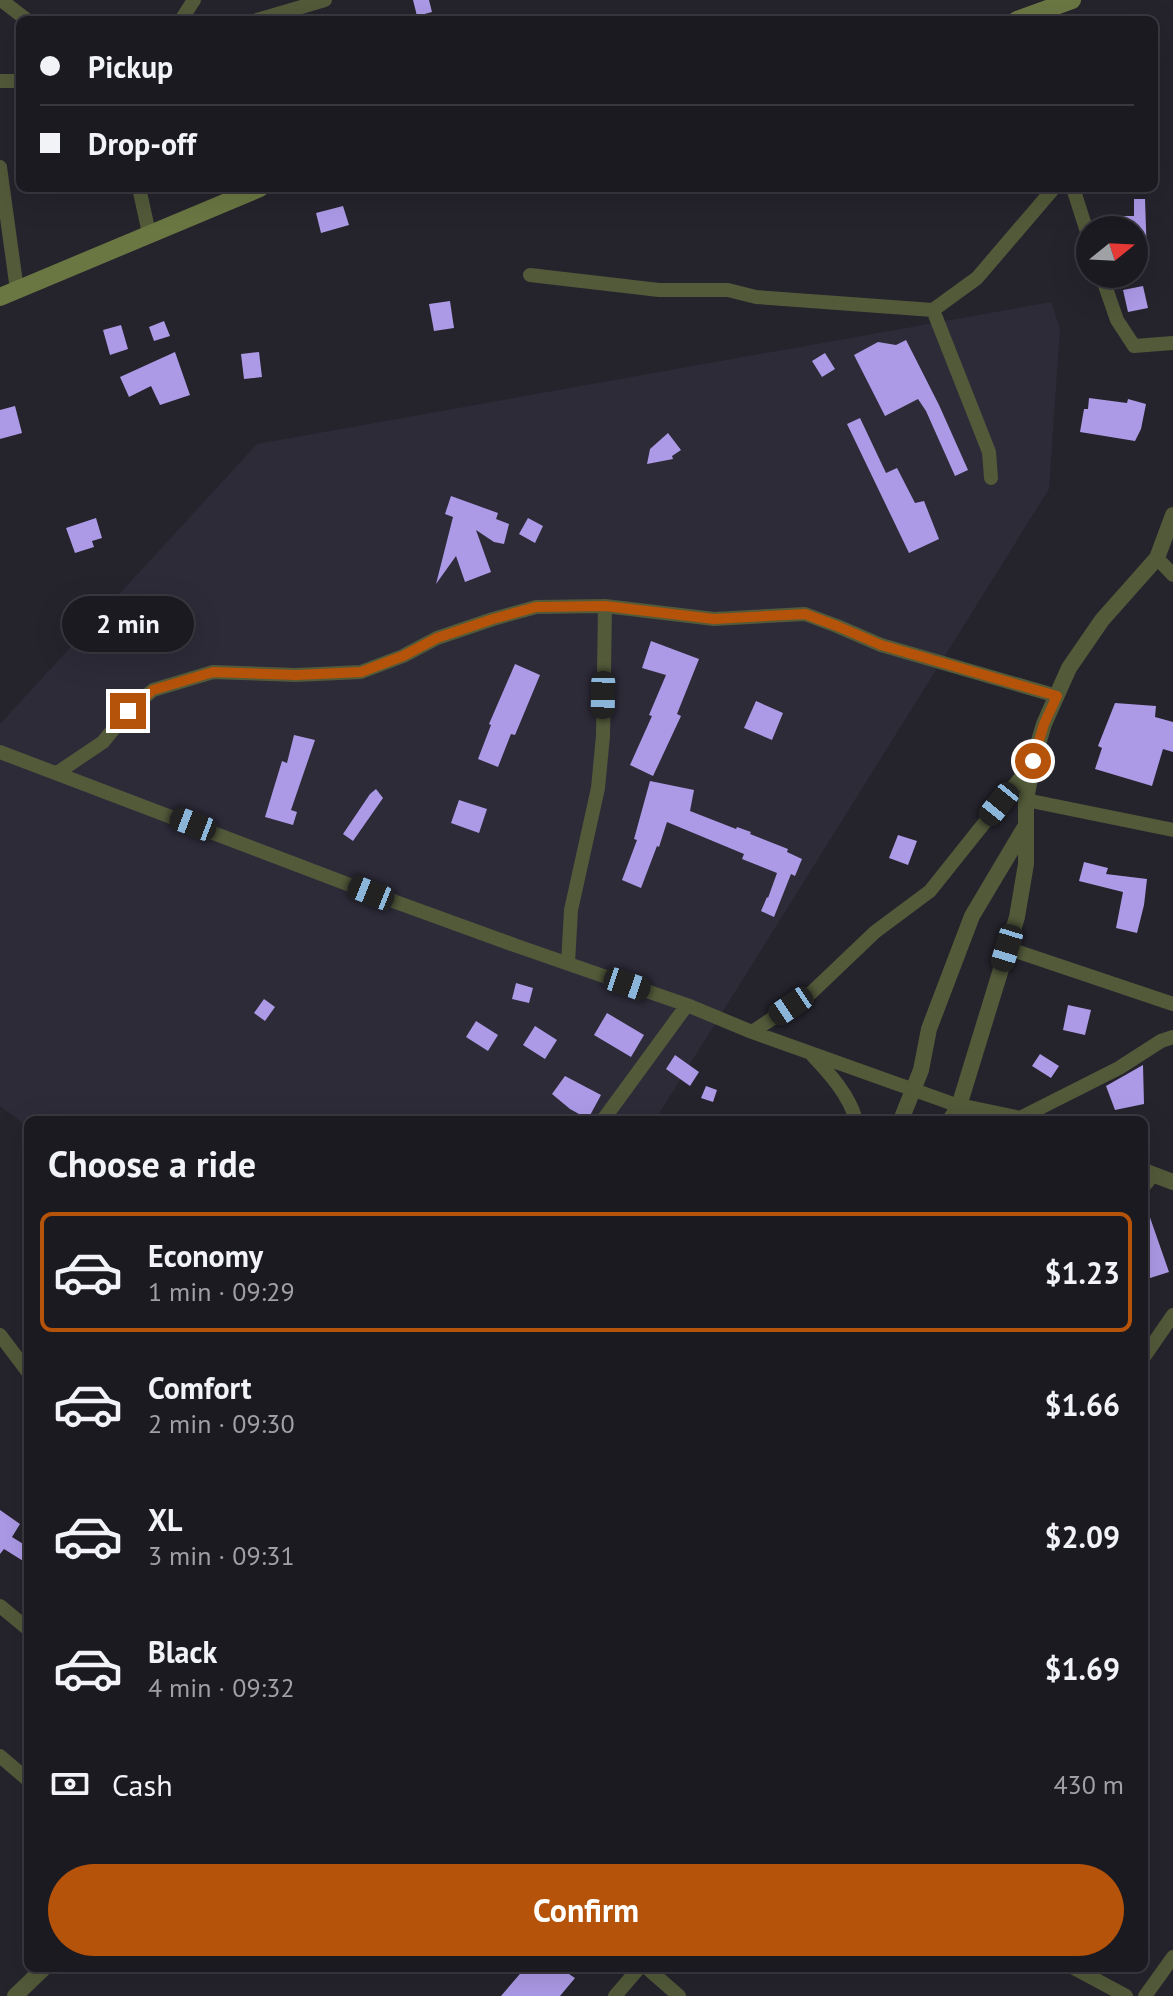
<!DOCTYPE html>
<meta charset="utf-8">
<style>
:root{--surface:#1c1a21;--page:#29272e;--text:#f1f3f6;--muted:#a0a1a5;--line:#3a383f;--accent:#b45309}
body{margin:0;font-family:"PT Sans",sans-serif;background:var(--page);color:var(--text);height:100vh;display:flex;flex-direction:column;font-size:30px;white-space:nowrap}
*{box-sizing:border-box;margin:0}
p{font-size:26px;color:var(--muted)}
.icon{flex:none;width:44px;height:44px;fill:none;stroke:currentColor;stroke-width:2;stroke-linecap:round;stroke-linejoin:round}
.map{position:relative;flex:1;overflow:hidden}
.details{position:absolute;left:24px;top:1116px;width:1124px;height:856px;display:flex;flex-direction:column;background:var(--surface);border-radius:12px;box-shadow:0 8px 32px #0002,0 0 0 2px var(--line)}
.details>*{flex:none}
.banner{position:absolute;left:16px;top:16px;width:1142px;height:176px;border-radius:12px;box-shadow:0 8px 32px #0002,0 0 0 2px var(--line);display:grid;align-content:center;height:176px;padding:0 24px;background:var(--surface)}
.needle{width:52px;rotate:72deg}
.tools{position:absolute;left:1076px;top:216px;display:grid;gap:16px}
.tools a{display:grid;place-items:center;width:72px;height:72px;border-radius:50%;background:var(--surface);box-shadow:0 8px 32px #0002,0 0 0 2px var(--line);font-size:40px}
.end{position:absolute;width:36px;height:36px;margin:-18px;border:10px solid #b45309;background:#fff;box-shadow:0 0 0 4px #fff}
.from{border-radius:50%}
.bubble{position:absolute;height:56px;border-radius:28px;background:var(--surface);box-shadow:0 8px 32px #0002,0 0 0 2px var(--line);font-size:26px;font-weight:600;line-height:56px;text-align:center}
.car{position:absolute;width:24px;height:48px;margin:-24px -12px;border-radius:10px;box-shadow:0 0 6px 2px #0007;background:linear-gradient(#222 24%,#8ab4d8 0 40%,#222 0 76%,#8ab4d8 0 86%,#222 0)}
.banner b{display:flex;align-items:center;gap:28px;height:76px;font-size:30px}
.banner b+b{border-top:2px solid var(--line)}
.banner i{width:20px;height:20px;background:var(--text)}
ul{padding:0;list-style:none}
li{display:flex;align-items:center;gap:24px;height:120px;margin:0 16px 12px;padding:0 8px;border:4px solid transparent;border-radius:12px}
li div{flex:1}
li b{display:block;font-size:30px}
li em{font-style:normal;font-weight:600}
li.active{border-color:var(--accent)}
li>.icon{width:72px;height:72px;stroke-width:1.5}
h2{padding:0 24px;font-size:36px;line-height:96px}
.pay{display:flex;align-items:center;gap:20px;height:88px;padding:0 24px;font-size:30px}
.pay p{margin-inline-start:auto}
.cta{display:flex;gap:16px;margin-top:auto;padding:16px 24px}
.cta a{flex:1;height:92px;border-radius:48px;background:var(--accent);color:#fff;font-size:32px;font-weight:600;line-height:92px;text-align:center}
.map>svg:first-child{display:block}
.built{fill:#2e2b39}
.building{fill:#ac9ae7}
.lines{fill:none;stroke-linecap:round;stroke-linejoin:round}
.minor{stroke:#525a3a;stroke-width:14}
.tertiary{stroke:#525a3a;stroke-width:16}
.secondary{stroke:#6b7743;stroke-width:18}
.route{stroke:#b45309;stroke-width:10}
</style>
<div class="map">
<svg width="1173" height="1996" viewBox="0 0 1173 1996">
<rect width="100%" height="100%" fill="#25232c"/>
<path class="built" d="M1051,302L1060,329L1049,489L655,1120H28V1127L0,1106V724L257,444Z"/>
<path class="building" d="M413,0H429L432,12L417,16Z
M1134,199H1145L1147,257H1134V230H1123V216H1134Z
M343,206L349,225L321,233L316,213Z
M1143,286L1148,308L1128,312L1123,290Z
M450,301L454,328L434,331L429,304Z
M164,321L170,336L154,341L149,327Z
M121,325L128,349L110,355L103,330Z
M906,340L939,405L968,470L955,476L926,411L918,399L885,416L854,355L878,342L896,345Z
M175,352L190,395L160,405L151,386L129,397L120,377Z
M259,352L262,377L244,379L241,354Z
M825,353L835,369L822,377L812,361Z
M1089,398L1127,403L1128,399L1146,404L1141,429L1135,441L1080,432L1084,409H1088Z
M15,406L22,433L0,439V410Z
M860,418L886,473L897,468L915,503L924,501L939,539L909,553L847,424Z
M668,433L681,450L672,456L673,459L647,464L650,449Z
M451,496L498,513L496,519L509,524L504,544L494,542L476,530L491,572L465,582L456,556L436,584L453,517L445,514Z
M96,518L102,538L92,541L94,547L75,553L66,528Z
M528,518L543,526L535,543L519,534Z
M651,641L699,659L677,714L681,716L653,776L630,765L652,716L649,715L666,675L642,668Z
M515,664L540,675L515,735L511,734L498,767L478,759L491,725L489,724Z
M756,701L783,713L772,740L744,728Z
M1115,703L1156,706L1155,717L1173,722V752L1163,749L1152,786L1095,769L1102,748L1098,746Z
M294,735L315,740L291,810L297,812L293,825L265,817L282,761L287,763Z
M650,781L694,790L690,811L736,829L737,827L751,832L750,834L788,849L787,852L802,859L795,876L791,874L774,917L761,911L767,897L768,898L777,873L742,859L744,854L667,822L659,847L657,846L641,888L622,880L637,840L634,839Z
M376,789L383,798L353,841L343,834L370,794Z
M459,800L487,809L479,833L451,823Z
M898,835L917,841L908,865L889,858Z
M1084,862L1108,868L1106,874L1147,879L1144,905L1137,933L1116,928L1123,892L1079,881Z
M516,983L533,988L529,1003L512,999Z
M264,999L275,1007L265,1021L254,1013Z
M1068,1005L1091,1010L1085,1035L1063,1030Z
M607,1013L644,1035L631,1057L594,1035Z
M476,1021L498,1035L488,1051L466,1037Z
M535,1026L557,1040L545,1059L523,1045Z
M1040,1054L1059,1066L1051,1078L1032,1066Z
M675,1055L699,1072L690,1086L666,1069Z
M1143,1065L1144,1104L1115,1110L1106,1086Z
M565,1076L601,1095L588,1119L570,1109L552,1094Z
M706,1086L717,1090L713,1102L701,1098Z
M1144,1206H1146L1169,1272L1144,1280Z
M0,1510L20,1524L12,1537L28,1547V1564L4,1549L0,1554Z
M525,1968H560L575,1978L560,1996H501Z"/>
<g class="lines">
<path class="minor" d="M1,0L27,20
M181,20L194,0
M257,20L325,0
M0,81H20
M0,167L17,290
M139,188L149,233
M1073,188L1090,241
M1101,274L1117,320L1134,346L1173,343
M530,275L659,290H728L756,297L933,310
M991,478L989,452L933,310L977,278L1054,188
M1157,558L1173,575
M0,752L371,893L517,946L687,1005L752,1032L959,1106
M57,773L103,742L128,711L153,690L213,672L296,675L361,672L403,656L437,638L493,619L536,607L605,606L714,619L805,614L837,626L881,645L1057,696
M1026,800L1173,830
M1007,948L1173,1004
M568,963L571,910L598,788L603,736L605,606
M752,1032L811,993L875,932L930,891L1033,762
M813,1056C830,1074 849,1095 856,1120
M1020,1118L1119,1068L1161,1041L1173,1037
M603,1120L687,1005
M1144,1186L1153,1175
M0,1335L28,1372
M1144,1357L1173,1315
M0,1606L28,1629
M0,1756L28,1780
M647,1968L679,1996
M1074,1968L1126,1996
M615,1996L639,1968
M1145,1996L1173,1957"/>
<path class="tertiary" d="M959,1106L1025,1120
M901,1120L921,1070L929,1029L972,916L1025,827
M950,1120L959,1106L1017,917L1026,864V800L1033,761L1044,724L1069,668L1102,620L1157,558L1173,515
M1144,1171L1173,1182
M15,1996L44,1968"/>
<path class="secondary" d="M1017,20L1072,0
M0,297L260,188"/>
</g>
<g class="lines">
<path class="route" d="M128,711L153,690L213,672L296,675L361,672L403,656L437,638L493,619L536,607L605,606L714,619L805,614L837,626L881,645L1057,696L1044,724L1033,761"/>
</g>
</svg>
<div class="tools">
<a><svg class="needle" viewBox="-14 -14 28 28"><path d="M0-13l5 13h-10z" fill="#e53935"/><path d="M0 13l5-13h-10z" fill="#a0a1a5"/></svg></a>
</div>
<i class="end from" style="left:1033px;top:761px"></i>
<i class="end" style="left:128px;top:711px"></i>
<div class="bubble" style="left:62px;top:596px;width:132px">2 min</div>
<i class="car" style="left:603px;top:695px;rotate:181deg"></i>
<i class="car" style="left:999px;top:804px;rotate:219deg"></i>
<i class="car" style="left:193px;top:824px;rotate:291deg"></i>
<i class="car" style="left:371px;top:893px;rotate:292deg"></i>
<i class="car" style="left:1007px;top:948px;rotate:197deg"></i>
<i class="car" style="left:627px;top:984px;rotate:109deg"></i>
<i class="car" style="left:791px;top:1006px;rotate:236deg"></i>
<div class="banner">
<b><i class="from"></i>Pickup</b>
<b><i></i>Drop-off</b>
</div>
<section class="details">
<h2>Choose a ride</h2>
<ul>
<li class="active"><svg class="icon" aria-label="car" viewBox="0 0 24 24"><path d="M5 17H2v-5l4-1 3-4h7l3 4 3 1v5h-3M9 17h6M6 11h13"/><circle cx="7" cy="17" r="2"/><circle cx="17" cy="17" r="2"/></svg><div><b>Economy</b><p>1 min · 09:29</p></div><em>$1.23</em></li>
<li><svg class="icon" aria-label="car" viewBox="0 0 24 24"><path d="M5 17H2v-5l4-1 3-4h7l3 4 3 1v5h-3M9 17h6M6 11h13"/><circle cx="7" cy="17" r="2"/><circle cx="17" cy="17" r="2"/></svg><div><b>Comfort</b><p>2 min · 09:30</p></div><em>$1.66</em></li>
<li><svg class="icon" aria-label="car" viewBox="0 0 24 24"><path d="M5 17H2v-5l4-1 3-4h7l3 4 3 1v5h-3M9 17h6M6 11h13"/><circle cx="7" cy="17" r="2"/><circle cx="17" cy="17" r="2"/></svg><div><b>XL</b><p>3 min · 09:31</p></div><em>$2.09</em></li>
<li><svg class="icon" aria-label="car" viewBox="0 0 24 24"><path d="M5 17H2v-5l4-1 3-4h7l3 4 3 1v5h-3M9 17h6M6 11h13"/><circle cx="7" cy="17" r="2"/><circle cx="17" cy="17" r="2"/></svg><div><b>Black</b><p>4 min · 09:32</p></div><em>$1.69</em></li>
</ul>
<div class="pay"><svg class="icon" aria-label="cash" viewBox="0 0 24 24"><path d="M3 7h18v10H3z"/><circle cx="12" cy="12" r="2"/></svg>Cash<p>430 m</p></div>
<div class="cta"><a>Confirm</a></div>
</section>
</div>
